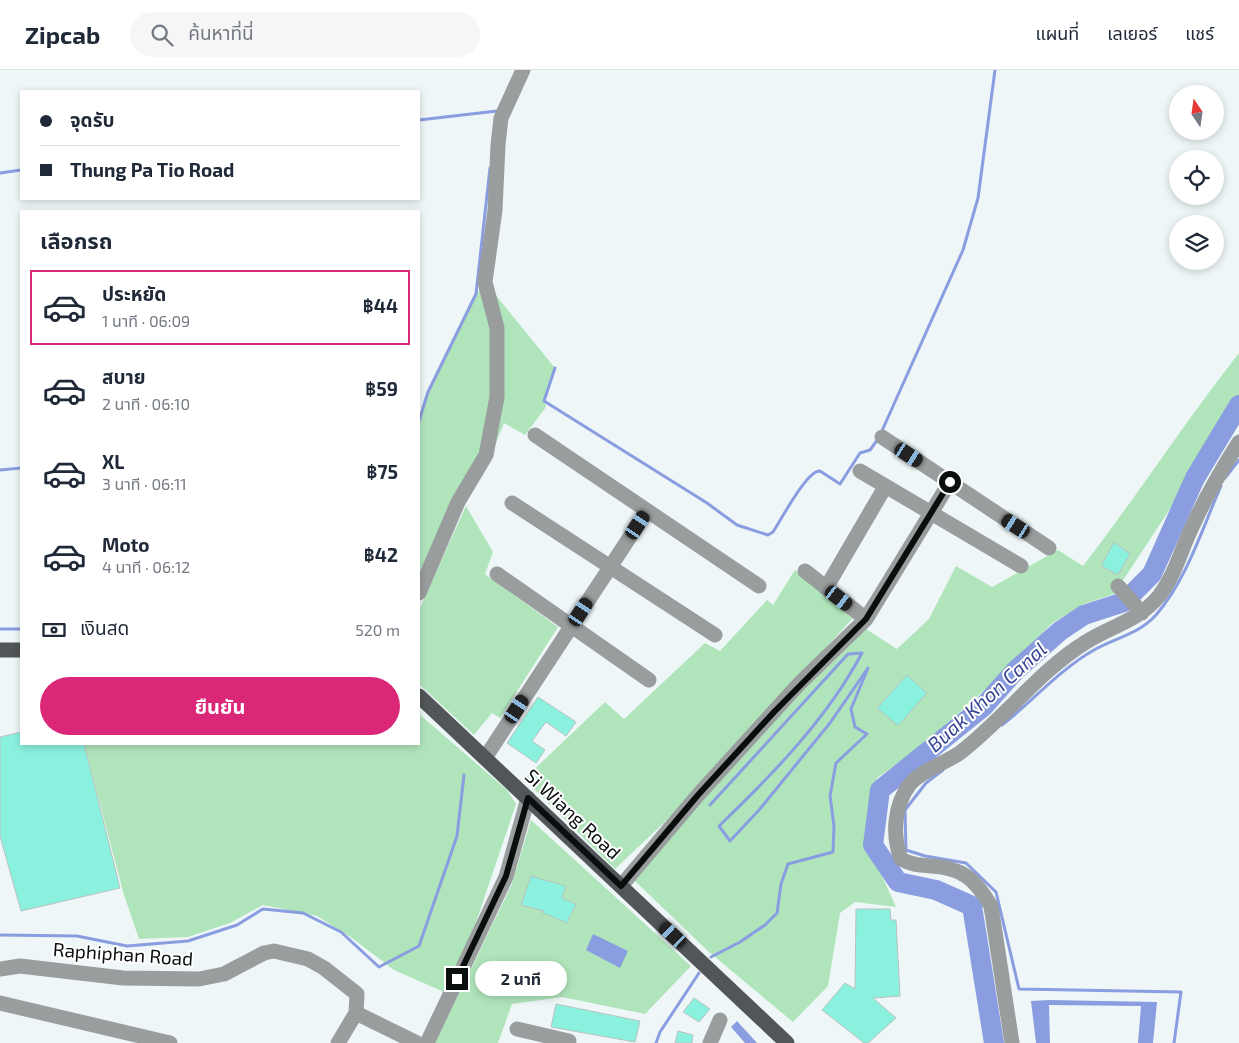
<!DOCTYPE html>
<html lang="th">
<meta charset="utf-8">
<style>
:root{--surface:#fff;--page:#f6f6f7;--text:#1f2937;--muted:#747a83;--line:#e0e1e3;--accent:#db2777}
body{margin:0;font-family:"Exo 2","Noto Sans Thai",sans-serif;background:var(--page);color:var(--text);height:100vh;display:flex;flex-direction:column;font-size:19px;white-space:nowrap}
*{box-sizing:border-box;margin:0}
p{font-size:16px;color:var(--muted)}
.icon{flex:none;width:28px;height:28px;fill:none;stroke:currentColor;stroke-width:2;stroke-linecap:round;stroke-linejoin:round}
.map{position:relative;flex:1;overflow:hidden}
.details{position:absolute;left:20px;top:140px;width:400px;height:535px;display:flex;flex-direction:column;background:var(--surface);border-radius:0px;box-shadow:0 2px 8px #0003}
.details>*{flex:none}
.banner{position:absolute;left:20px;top:20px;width:400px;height:110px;border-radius:0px;box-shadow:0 2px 8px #0003;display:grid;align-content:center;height:110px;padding:0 20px;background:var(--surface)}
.needle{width:32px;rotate:347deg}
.controls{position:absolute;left:1169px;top:15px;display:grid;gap:10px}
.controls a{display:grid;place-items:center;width:55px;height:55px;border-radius:50%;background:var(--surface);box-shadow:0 2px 8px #0003;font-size:25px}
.end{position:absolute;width:22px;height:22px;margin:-11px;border:6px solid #0b0e0e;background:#fff;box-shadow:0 0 0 2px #fff}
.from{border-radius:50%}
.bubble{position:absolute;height:35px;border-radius:18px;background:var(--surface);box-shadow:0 2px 8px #0003;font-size:16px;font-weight:700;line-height:35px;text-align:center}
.car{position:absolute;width:15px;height:30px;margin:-15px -8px;border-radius:6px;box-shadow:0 0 4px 1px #0007;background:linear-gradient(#222 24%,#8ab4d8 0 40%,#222 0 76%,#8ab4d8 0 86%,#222 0)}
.banner b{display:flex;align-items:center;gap:18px;height:48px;font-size:19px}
.banner b+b{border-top:1px solid var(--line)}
.banner i{width:12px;height:12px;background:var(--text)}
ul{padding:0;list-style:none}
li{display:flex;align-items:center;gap:15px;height:75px;margin:0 10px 8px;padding:0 10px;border:2px solid transparent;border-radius:0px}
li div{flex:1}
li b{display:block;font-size:19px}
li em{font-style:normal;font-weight:700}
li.on{border-color:var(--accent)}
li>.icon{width:45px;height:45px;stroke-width:1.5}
h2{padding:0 20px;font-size:22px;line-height:60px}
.pay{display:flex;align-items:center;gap:12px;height:55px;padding:0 20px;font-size:19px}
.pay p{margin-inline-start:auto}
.action{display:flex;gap:10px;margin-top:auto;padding:10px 20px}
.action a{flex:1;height:58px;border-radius:30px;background:var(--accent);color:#fff;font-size:20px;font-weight:700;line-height:58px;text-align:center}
header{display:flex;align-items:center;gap:30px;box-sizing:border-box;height:70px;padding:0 25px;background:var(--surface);border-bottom:1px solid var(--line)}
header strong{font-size:24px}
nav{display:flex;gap:28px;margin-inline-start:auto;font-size:18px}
.search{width:350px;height:45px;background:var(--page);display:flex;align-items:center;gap:12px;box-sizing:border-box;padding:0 18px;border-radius:28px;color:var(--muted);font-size:19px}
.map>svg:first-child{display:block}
.green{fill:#b0e5bc}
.water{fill:#8a9de0}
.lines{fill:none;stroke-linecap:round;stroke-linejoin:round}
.stream{stroke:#8a9de0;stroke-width:3}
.river{stroke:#8a9de0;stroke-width:20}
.building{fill:#8af1df;stroke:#bac1c0}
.minor{stroke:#9a9d9e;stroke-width:15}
.major{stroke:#525659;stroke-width:15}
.route{stroke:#0b0e0e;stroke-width:6}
.labels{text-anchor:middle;stroke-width:4;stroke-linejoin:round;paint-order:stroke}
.street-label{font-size:19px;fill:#0b0e0e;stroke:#fff}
.water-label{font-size:20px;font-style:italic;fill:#344492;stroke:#fff}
</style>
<header>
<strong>Zipcab</strong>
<div class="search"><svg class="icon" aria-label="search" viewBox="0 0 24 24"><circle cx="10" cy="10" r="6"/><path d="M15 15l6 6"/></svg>ค้นหาที่นี่</div>
<nav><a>แผนที่</a><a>เลเยอร์</a><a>แชร์</a></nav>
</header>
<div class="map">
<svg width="1239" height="973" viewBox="0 0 1239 973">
<rect width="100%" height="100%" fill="#eef6f7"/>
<path class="green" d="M485,212L555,298L544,331L546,337L525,365L504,353L492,383L419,512V351L428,322L476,224Z
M1239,283V334L1114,524L1084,534L1051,554L1019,589L923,675L877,708L864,766L896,837L855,832L840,843L828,916L793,952L709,882L635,811L711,714L779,638L866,559L897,579L929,549L956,496L992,517L1058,480L1083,496C1137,426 1185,352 1239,283Z
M466,436L493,482L485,504L558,557L500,648L492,643L474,665L419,614V540Z
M795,500L853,548L670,747L615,799L524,709L605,632L624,649L705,573L720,581L767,530L773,535Z
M419,644L507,720L516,734L468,876L444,922L394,900L352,868L317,846L263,835L230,853L188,867L139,869L124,825L84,674H419Z
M531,750L691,896L645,944L562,927L512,934L498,973H435L512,814Z"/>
<path class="water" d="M593,864L628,881L620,898L586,880Z
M1049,930L1157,932L1153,973H1138L1141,936L1049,935L1050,973H1036L1031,931Z
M737,951L757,973H745L731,957Z"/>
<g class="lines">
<path class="stream" d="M419,50L497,41
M0,103L21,100
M555,298L544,331L707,433L737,455L768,465L773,462C781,450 807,400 820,401L840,414L860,383L870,380L878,369
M419,351L428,322L476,224L490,98
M881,363L963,180L978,128L995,0
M0,400L21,398
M1225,408L1239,390
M0,559H21
M1002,655C1033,631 1059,600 1094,580C1115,568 1139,564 1156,545C1187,509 1202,459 1221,416
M943,700L926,713L905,740L906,780L925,786L966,793L996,822L1019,919L1181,922L1174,973
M710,735L848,584L862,583C827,649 772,705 719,756L730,771L759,740L830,653L868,598L851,639L855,657L867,664L836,693L830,726L834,756L833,782L788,794L781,814L777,843L765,855L740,872L711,887
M0,865L77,866L127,876L188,871L237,855L263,839L303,843L341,862L379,897L419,876L457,766L464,705
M656,973L660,962L699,903"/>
<path class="river" d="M994,973L972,836L936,820L898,812L873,775L880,720L983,637L1016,600L1060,561L1084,545L1124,532L1152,504L1195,408L1239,335"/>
</g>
<path class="building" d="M1114,472L1130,484L1118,505L1101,496Z
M907,605L927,623L898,656L877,638Z
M538,627L576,652L566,666L546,652L532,671L545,680L536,693L507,673Z
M21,662V674H84L120,818L21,841L0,766V667Z
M531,806L566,816L562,828L576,834L567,853L543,843L544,841L521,835Z
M856,839H890L891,850H896L900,926L873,928L896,948L868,973H864L822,940L845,913L855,919Z
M694,928L710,939L699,952L683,942Z
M556,934L640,951L635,972L551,957Z
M678,961L693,965L692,973H675Z"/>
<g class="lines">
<path class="minor" d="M535,365L759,516
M882,367L1049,478
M860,401L1021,496
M512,433L715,565
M805,501L866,549
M497,504L649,610
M1118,516L1142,543
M826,518L885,417
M419,523L458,432L486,385L497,327V258L485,212L495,140L498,75L501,48L523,0
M485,688L647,441
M621,816L698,725L799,614L866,549L950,412
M0,899L20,896L123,908L199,909L224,904L264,883L274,881L308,889L324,898L357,924L356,943L338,973
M0,933L170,973
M356,943L417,973
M517,959L569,971
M427,973L506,807L528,728
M710,973L720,950
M1012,973L991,836C975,809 963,798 932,796C919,795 912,795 901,789C892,765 894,735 910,714C920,701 948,692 961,682C1005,648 1039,601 1086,572C1113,555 1137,552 1159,526C1176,504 1181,479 1193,455C1206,426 1222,399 1239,372"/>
<path class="major" d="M0,580H21
M419,626L787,973"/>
</g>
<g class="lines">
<path class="route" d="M457,909L506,806L528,728L621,816L698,725L774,642L866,549L950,412"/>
</g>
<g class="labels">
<g class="street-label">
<text transform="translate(573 744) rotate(43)" y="7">Si Wiang Road</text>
<text transform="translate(123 884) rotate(4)" y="7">Raphiphan Road</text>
</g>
<g class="water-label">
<text transform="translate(987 627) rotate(-42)" y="7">Buak Khon Canal</text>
</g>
</g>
</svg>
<div class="controls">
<a><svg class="needle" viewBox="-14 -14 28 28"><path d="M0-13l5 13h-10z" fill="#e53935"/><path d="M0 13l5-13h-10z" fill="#747a83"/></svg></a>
<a><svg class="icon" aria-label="locate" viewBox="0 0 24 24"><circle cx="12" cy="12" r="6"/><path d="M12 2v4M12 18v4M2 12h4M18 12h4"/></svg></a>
<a><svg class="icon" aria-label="layers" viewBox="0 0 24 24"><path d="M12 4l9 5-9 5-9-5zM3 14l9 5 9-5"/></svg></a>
</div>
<i class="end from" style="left:950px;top:412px"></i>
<i class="end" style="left:457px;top:909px"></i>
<div class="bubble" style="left:475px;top:891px;width:92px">2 นาที</div>
<i class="car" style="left:909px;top:385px;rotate:123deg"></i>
<i class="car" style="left:638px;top:455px;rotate:33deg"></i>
<i class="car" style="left:1016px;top:456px;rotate:303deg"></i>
<i class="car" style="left:839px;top:528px;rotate:128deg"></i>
<i class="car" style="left:581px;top:542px;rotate:33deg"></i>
<i class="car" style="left:517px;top:639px;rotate:33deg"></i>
<i class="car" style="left:673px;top:865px;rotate:313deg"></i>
<div class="banner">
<b><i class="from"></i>จุดรับ</b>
<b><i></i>Thung Pa Tio Road</b>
</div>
<section class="details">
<h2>เลือกรถ</h2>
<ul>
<li class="on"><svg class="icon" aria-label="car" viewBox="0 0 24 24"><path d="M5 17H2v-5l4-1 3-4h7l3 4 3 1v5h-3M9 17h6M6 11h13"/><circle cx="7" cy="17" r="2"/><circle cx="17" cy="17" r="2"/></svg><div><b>ประหยัด</b><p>1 นาที · 06:09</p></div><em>฿44</em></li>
<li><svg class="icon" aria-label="car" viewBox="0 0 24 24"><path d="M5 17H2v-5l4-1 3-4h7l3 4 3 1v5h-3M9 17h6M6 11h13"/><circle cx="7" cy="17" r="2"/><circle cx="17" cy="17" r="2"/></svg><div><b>สบาย</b><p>2 นาที · 06:10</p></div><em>฿59</em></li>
<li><svg class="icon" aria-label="car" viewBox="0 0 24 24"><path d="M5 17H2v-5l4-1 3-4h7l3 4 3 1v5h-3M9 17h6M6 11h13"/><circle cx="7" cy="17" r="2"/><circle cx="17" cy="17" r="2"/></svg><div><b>XL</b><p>3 นาที · 06:11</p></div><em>฿75</em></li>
<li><svg class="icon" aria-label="car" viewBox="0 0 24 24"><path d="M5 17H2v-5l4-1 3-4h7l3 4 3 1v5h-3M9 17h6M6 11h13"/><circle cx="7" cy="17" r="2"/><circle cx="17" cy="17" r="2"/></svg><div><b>Moto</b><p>4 นาที · 06:12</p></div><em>฿42</em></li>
</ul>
<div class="pay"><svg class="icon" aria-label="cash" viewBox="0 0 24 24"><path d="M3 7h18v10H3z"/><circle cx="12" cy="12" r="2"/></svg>เงินสด<p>520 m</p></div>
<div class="action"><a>ยืนยัน</a></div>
</section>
</div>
